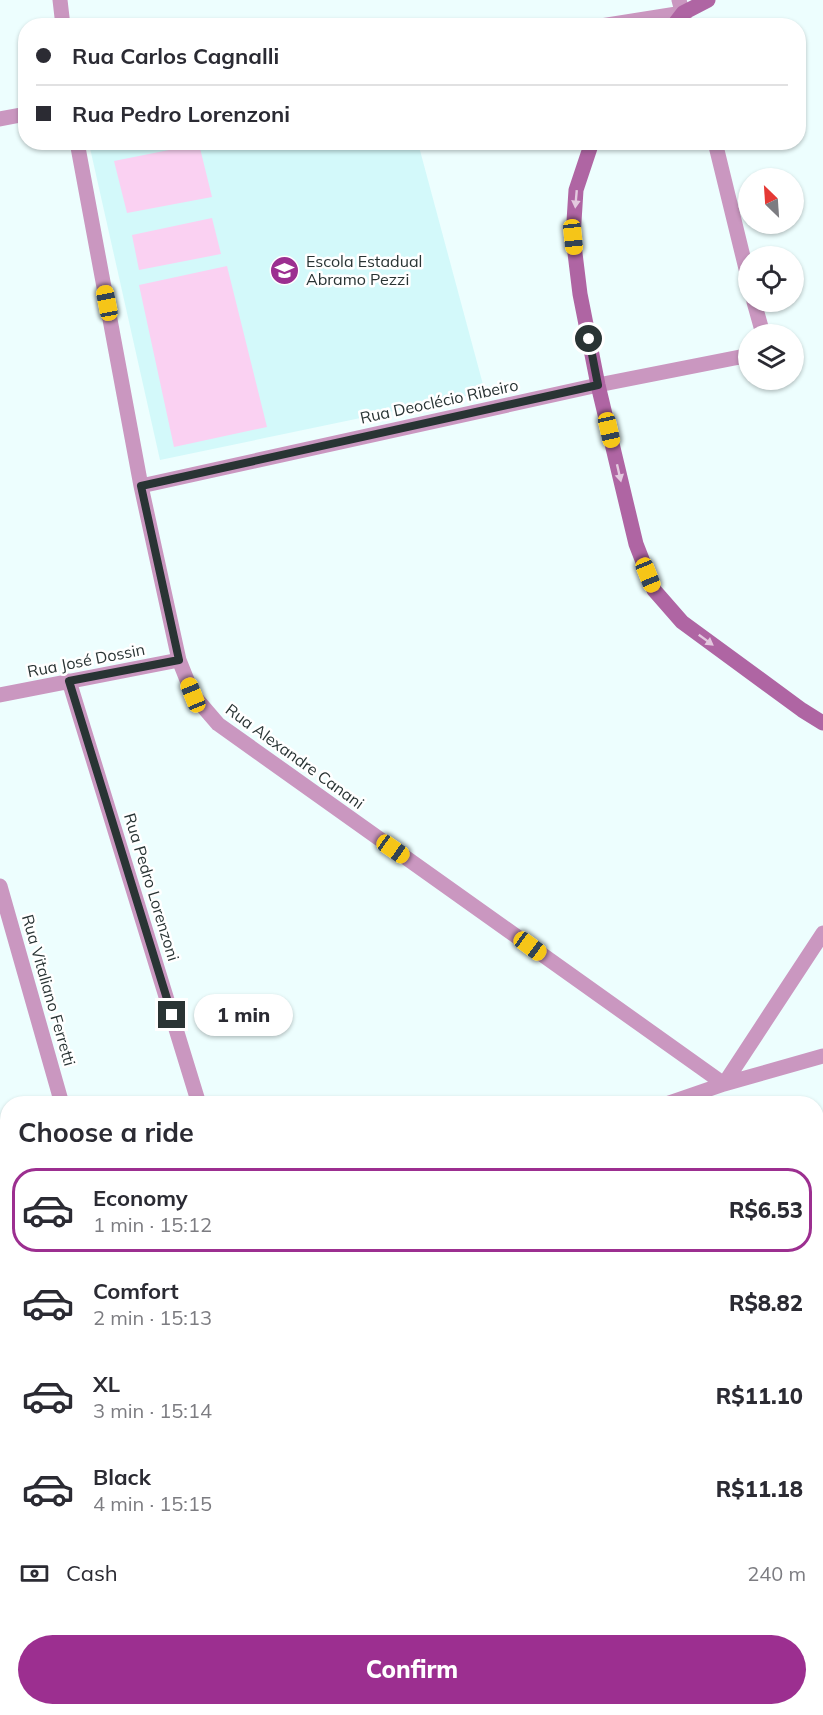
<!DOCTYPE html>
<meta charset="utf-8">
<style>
:root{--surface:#fff;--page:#f7f7f7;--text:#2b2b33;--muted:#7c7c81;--line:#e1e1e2;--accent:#9c2f90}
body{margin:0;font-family:Mulish,sans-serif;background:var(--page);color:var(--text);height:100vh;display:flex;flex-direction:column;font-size:22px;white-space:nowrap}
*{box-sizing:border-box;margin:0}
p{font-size:20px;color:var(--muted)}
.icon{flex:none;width:33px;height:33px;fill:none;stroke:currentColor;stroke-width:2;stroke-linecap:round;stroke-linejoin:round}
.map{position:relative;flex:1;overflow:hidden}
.panel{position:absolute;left:0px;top:1096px;width:824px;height:620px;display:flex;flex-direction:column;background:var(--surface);border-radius:24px 24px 0 0;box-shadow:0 2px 4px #0004}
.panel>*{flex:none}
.hud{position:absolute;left:18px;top:18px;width:788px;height:132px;border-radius:24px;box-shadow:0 2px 4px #0004;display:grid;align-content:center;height:132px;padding:0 18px;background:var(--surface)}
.needle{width:39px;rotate:335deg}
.controls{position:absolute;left:738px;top:168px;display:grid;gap:12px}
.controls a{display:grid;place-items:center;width:66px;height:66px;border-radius:50%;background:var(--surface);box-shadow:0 2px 4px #0004;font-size:30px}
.end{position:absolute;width:27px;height:27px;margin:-14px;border:8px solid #293434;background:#fff;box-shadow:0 0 0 3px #fff}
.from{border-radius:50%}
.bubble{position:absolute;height:42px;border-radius:21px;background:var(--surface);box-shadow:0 2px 4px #0004;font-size:20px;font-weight:800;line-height:42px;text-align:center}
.car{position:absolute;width:18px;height:36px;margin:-18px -9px;border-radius:8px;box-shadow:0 0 4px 2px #0007;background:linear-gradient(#f5c518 24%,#345 0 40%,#f5c518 0 76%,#345 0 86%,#f5c518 0)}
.hud b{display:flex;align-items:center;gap:21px;height:57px;font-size:22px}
.hud b+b{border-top:2px solid var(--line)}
.hud i{width:15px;height:15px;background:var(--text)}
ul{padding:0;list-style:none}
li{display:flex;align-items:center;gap:18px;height:84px;margin:0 12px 9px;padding:0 6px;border:3px solid transparent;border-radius:24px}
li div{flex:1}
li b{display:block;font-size:22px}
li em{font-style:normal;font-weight:800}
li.on{border-color:var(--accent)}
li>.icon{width:54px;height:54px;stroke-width:1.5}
h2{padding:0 18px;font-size:27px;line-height:72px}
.pay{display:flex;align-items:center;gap:15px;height:66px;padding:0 18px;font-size:22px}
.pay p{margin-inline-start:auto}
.button{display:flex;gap:12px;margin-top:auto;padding:12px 18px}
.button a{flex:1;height:69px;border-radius:36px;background:var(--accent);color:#fff;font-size:24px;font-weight:800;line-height:69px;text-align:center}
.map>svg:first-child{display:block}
.built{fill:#d3f9fa}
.green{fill:#fad1f2}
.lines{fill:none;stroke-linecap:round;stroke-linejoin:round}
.street{stroke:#ca97c0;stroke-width:15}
.secondary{stroke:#af65a3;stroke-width:15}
.oneway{fill:#e3c9df}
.route{stroke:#293434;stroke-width:8}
.labels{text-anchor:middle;stroke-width:5;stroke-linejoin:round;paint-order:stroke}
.poi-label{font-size:16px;fill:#293434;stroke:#fff;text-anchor:start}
.street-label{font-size:16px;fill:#293434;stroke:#fff}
</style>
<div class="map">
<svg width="823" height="1715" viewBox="0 0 823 1715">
<rect width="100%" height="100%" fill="#edfefe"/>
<path class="built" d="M124,142L418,143L485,392L160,460L90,148Z"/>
<path class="green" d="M199,144L212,197L127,213L114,161Z
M212,218L221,254L139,270L132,235Z
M227,266L267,427L174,447L139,285Z"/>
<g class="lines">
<path class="street" d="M60,0L63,26
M679,0L686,26
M601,26L683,13
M0,119L26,114
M77,142L141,486L179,660L193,695L218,724L724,1084L823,933
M715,142L748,277
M754,302L763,334
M141,486L598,385L745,356L748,353
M69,681L199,1104
M0,695L179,660
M0,886L62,1104
M666,1104L724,1084L823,1056
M816,1246L823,1244
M0,1606L8,1612
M816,1662L823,1659
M0,1688L8,1689
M122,1708L174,1715
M194,1708L198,1715
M647,1715L666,1708"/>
<path class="secondary" d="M673,26L683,13L708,0
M592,142L576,190L573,237L580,294L598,385L636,544L654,590L682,622L802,710L823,723"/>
</g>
<defs><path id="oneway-solid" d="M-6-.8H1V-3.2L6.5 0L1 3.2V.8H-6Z" transform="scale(1.5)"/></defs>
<g class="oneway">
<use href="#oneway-solid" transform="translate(576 199) rotate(95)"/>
<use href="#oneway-solid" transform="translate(619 473) rotate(77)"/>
<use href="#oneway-solid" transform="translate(706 640) rotate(36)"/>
</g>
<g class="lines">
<path class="route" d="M172,1015L69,681L179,660L141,486L598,385L589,339"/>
</g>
<defs>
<symbol id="school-disc" viewBox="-11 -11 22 22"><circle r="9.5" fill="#9c2f90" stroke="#fff"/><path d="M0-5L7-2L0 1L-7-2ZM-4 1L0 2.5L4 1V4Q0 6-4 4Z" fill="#fff"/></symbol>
</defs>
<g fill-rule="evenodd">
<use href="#school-disc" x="268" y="254" width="33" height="33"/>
</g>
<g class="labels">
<g class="poi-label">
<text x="306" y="267">Escola Estadual<tspan x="306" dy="18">Abramo Pezzi</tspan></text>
</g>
<g class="street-label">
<text transform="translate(439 401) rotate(-12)" y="6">Rua Deoclécio Ribeiro</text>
<text transform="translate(86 660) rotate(-11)" y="6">Rua José Dossin</text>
<text transform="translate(295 756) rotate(36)" y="6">Rua Alexandre Canani</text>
<text transform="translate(152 887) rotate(73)" y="6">Rua Pedro Lorenzoni</text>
<text transform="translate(49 990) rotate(74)" y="6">Rua Vitaliano Ferretti</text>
</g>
</g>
</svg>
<div class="controls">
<a><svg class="needle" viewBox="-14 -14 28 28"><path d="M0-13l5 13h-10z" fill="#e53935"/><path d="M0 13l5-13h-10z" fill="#7c7c81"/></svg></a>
<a><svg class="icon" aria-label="locate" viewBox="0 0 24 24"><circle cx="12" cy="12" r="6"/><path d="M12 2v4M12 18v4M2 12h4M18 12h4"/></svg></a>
<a><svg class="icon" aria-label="layers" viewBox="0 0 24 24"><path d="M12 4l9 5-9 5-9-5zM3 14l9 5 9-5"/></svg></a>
</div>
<i class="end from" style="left:589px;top:339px"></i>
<i class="end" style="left:172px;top:1015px"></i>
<div class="bubble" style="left:194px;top:994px;width:99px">1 min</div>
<i class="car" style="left:573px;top:237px;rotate:174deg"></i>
<i class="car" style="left:107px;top:303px;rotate:349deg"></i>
<i class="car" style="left:609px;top:430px;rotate:167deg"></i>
<i class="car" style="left:648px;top:575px;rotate:158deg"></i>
<i class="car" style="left:193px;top:695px;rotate:338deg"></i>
<i class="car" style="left:393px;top:849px;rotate:125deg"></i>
<i class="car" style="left:530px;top:946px;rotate:126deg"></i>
<div class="hud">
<b><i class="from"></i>Rua Carlos Cagnalli</b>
<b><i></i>Rua Pedro Lorenzoni</b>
</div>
<section class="panel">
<h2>Choose a ride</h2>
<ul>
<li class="on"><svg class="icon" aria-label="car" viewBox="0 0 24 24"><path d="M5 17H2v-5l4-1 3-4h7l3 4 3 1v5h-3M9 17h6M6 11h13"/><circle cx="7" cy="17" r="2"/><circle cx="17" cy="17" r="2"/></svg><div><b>Economy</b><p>1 min · 15:12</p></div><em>R$6.53</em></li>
<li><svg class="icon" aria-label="car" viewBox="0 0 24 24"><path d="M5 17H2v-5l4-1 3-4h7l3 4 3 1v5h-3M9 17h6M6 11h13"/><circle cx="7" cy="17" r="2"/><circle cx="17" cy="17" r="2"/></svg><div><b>Comfort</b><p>2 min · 15:13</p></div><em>R$8.82</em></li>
<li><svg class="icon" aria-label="car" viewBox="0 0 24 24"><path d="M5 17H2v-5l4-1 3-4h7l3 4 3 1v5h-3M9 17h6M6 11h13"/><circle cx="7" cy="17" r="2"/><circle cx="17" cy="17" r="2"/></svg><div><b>XL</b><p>3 min · 15:14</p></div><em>R$11.10</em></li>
<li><svg class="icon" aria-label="car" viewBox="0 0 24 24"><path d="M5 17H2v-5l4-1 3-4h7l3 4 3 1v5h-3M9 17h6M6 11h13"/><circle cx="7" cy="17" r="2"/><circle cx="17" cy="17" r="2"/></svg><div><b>Black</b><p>4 min · 15:15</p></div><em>R$11.18</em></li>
</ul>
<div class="pay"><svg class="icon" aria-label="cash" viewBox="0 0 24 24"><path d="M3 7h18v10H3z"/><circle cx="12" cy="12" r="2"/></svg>Cash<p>240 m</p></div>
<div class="button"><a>Confirm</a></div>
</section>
</div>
